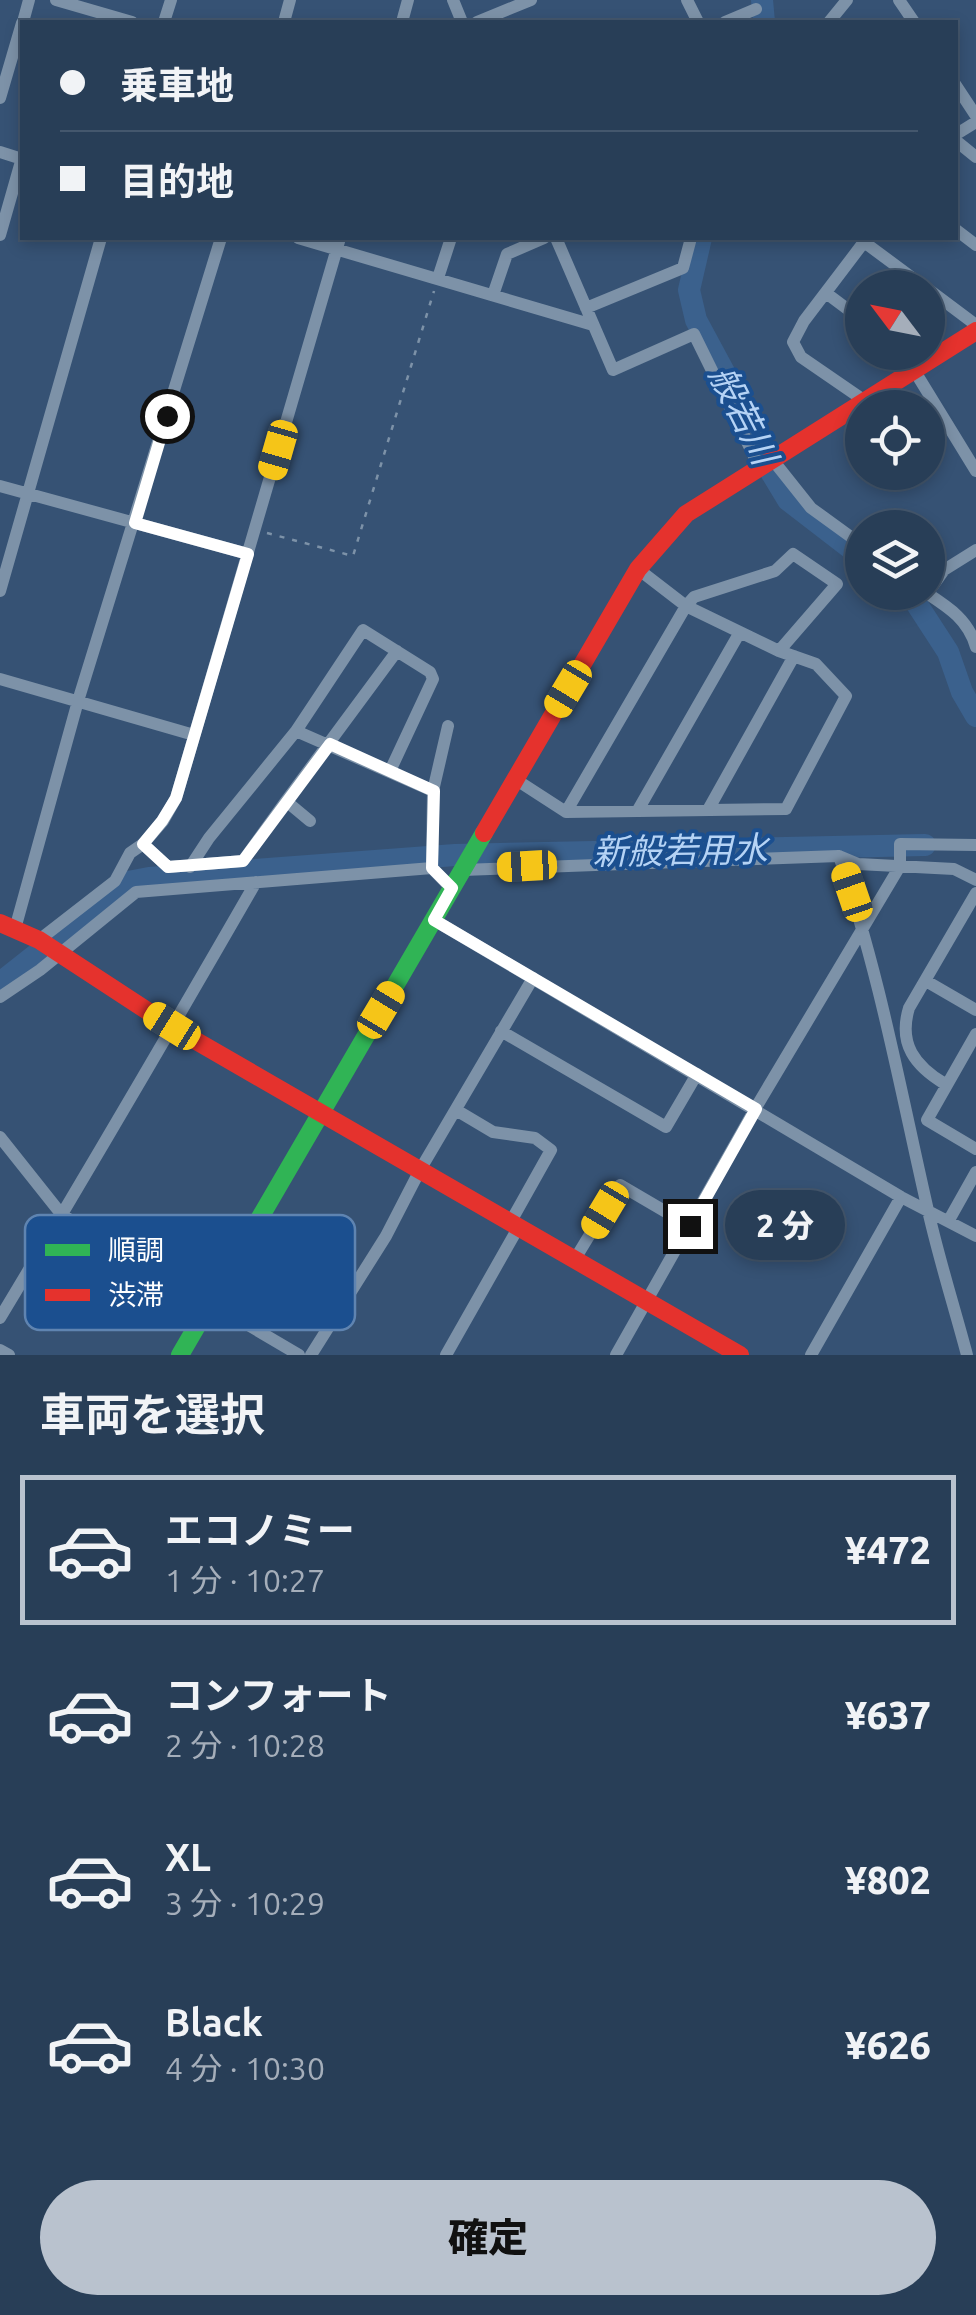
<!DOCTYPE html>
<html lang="ja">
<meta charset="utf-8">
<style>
:root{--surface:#283e57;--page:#344961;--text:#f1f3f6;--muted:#a5aeba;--line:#44576d;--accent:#b9c2ce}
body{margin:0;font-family:Ubuntu,"Noto Sans JP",sans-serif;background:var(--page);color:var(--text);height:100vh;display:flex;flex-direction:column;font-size:38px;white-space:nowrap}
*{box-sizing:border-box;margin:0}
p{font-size:32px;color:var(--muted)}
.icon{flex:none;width:55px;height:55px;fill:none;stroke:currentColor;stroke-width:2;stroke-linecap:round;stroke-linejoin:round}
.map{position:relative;height:1355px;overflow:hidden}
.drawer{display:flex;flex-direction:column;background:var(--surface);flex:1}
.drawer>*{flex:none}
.hud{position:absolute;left:20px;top:20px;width:938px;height:220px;border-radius:0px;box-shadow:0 5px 15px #0003,0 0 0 2px var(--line);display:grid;align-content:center;height:220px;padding:0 40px;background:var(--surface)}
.needle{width:65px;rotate:302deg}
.controls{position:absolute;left:845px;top:270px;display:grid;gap:20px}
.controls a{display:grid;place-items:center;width:100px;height:100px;border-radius:50%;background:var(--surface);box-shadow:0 5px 15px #0003,0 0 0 2px var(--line);font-size:50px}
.end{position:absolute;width:45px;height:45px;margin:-22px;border:12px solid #fff;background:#111;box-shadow:0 0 0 5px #111}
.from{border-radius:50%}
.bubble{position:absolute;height:70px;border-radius:35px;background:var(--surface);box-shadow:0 5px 15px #0003,0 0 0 2px var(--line);font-size:32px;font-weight:800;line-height:70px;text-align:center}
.car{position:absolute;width:30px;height:60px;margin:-30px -15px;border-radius:12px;box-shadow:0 0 8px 2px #0007;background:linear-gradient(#f5c518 24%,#345 0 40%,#f5c518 0 76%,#345 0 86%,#f5c518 0)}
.hud b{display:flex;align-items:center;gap:35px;height:95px;font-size:38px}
.hud b+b{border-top:2px solid var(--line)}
.hud i{width:25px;height:25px;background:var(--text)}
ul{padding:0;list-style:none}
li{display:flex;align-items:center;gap:30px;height:150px;margin:0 20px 15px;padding:0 20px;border:5px solid transparent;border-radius:0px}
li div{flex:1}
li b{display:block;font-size:38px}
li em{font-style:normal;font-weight:800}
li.current{border-color:var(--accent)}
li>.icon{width:90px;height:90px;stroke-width:1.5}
h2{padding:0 40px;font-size:45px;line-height:120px}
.primary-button{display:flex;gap:20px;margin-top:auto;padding:20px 40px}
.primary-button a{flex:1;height:115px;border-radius:60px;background:var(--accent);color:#111;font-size:40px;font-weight:800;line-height:115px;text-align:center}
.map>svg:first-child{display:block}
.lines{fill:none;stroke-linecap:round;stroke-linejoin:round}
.river{stroke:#3b618d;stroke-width:22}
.path{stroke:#7d92a8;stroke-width:2.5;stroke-dasharray:5 8;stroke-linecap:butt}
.street{stroke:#7d92a8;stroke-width:12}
.fast{stroke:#30b455;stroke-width:18}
.jam{stroke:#e5322d;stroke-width:18}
.route{stroke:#fff;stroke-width:12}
.labels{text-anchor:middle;stroke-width:8;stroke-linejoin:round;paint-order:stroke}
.water-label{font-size:35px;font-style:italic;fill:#b5d3f5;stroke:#1b4f8f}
.key{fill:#1b4f8f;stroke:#5f84b1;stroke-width:2.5}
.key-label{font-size:28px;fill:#fff}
</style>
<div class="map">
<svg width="976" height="1355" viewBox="0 0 976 1355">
<rect width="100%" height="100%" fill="#365274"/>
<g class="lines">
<path class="river" d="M762,0L764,22
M701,238L689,290L696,320L724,372L771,472L788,500L862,557
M909,592L948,652L962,692L976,716
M0,983L128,882L149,878L455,855L925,845"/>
<path class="path" d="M267,533L353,556L434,291"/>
<path class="street" d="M56,0L132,22
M453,0L462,22
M687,0L698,22
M899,0L914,22
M23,22L29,0
M164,22L171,0
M284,22L290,0
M402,22L408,0
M477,22L531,0
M725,22L756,9
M829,22L847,0
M955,84L976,116
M0,98L22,23
M955,135L976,122
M955,140L976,157
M0,152L22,159
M955,229L976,245
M0,235L22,158
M298,238L593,325
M556,238L613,370L694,334L759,466
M864,242L926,288
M438,278L451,238
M928,289L976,325
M826,293L862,320
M493,295L507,254L544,238
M586,308L683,268L691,238
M903,352L976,471
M865,401L801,357L793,342L804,321L867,238
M772,459L811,508L862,545
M0,486L248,554
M0,591L101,238
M925,592C948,607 968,619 976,647
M927,594L944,570L976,550
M0,679L194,735
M296,731L433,791
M515,779L566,812L786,809L846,696L816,664L779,651L686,606L638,569
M286,801L397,651
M638,810L740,632
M708,810L794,656
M566,812L686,606L694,597L775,571L793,554L837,584L779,651
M310,821L286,801L243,861L168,867L143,844L163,821L176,798L340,238
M839,856C879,971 900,1088 927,1206C938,1256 954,1306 967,1355
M190,867L209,838L296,731L363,630L430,672L433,679L390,771
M432,868L433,791L448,726
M463,870L839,856L858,864L954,869L976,880
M434,920L901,1197L976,1236
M15,929L78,701L221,238
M39,940L115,881L130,853L143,844
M926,981L976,1010
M0,997L40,970L136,892L432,868L452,889
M501,1031L666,1127L697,1074
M976,1034L927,1120L976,1149
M945,1084C915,1066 898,1044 909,1008L976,893
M456,1110L493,1132L535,1138L551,1150L510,1223
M0,1137L62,1215L299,1355
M949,1220L976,1172
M575,1259L620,1185L690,1226
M0,1318C87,1173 172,1028 256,882
M0,1350L9,1355
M311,1355L386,1236L420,1170L533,978
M446,1355L518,1228
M616,1355L755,1109L900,866V844L976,845
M811,1355L901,1197"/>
<path class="fast" d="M180,1355L484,833"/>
<path class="jam" d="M484,833L638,569L686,514L976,331
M0,923L39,940L172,1027L740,1355"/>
</g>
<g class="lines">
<path class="route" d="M167,416L135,523L248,554L176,798L162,821L143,844L168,867L243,861L330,744L434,791L432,868L452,888L434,920L756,1109L690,1226"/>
</g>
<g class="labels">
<g class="water-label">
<text transform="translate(743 415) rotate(63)" y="12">般若川</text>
<text transform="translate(680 851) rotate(-1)" y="12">新般若用水</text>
</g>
</g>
<rect x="25" y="1215" width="330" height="115" rx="15" class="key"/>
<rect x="45" y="1244" width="45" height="12" fill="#30b455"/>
<rect x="45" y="1289" width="45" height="12" fill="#e5322d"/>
<g class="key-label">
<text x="108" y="1260">順調</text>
<text x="108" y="1305">渋滞</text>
</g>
</svg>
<div class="controls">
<a><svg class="needle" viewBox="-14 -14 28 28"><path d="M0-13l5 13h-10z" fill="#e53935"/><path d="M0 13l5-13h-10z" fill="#a5aeba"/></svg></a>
<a><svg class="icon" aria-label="locate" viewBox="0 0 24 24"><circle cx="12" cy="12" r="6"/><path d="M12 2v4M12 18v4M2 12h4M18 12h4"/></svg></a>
<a><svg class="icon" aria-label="layers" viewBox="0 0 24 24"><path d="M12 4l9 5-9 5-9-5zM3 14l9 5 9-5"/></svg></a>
</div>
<i class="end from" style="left:167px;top:416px"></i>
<i class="end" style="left:690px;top:1226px"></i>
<div class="bubble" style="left:725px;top:1190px;width:120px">2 分</div>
<i class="car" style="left:278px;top:450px;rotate:196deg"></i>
<i class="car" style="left:568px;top:689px;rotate:211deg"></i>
<i class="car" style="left:527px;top:866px;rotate:267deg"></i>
<i class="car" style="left:852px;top:892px;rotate:341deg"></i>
<i class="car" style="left:381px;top:1010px;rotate:31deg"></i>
<i class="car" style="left:172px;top:1026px;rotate:302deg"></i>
<i class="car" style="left:605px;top:1210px;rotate:211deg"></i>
<div class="hud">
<b><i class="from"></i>乗車地</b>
<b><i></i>目的地</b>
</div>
</div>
<section class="drawer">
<h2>車両を選択</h2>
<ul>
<li class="current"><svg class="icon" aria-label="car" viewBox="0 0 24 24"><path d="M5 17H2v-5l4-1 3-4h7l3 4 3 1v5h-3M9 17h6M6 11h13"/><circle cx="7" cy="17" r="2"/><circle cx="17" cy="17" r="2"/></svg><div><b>エコノミー</b><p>1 分 · 10:27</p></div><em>¥472</em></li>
<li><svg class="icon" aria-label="car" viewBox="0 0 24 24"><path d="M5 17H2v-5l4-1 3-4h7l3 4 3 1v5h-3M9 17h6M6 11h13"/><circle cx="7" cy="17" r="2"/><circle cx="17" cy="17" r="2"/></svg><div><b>コンフォート</b><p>2 分 · 10:28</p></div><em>¥637</em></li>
<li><svg class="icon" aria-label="car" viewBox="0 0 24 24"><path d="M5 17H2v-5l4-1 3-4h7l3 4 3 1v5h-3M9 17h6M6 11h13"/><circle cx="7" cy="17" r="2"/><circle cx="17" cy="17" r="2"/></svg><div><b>XL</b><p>3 分 · 10:29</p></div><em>¥802</em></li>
<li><svg class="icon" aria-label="car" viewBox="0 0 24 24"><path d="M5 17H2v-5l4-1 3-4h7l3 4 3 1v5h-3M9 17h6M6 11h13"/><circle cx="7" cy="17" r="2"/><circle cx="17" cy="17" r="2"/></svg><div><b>Black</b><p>4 分 · 10:30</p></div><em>¥626</em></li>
</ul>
<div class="primary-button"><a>確定</a></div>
</section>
